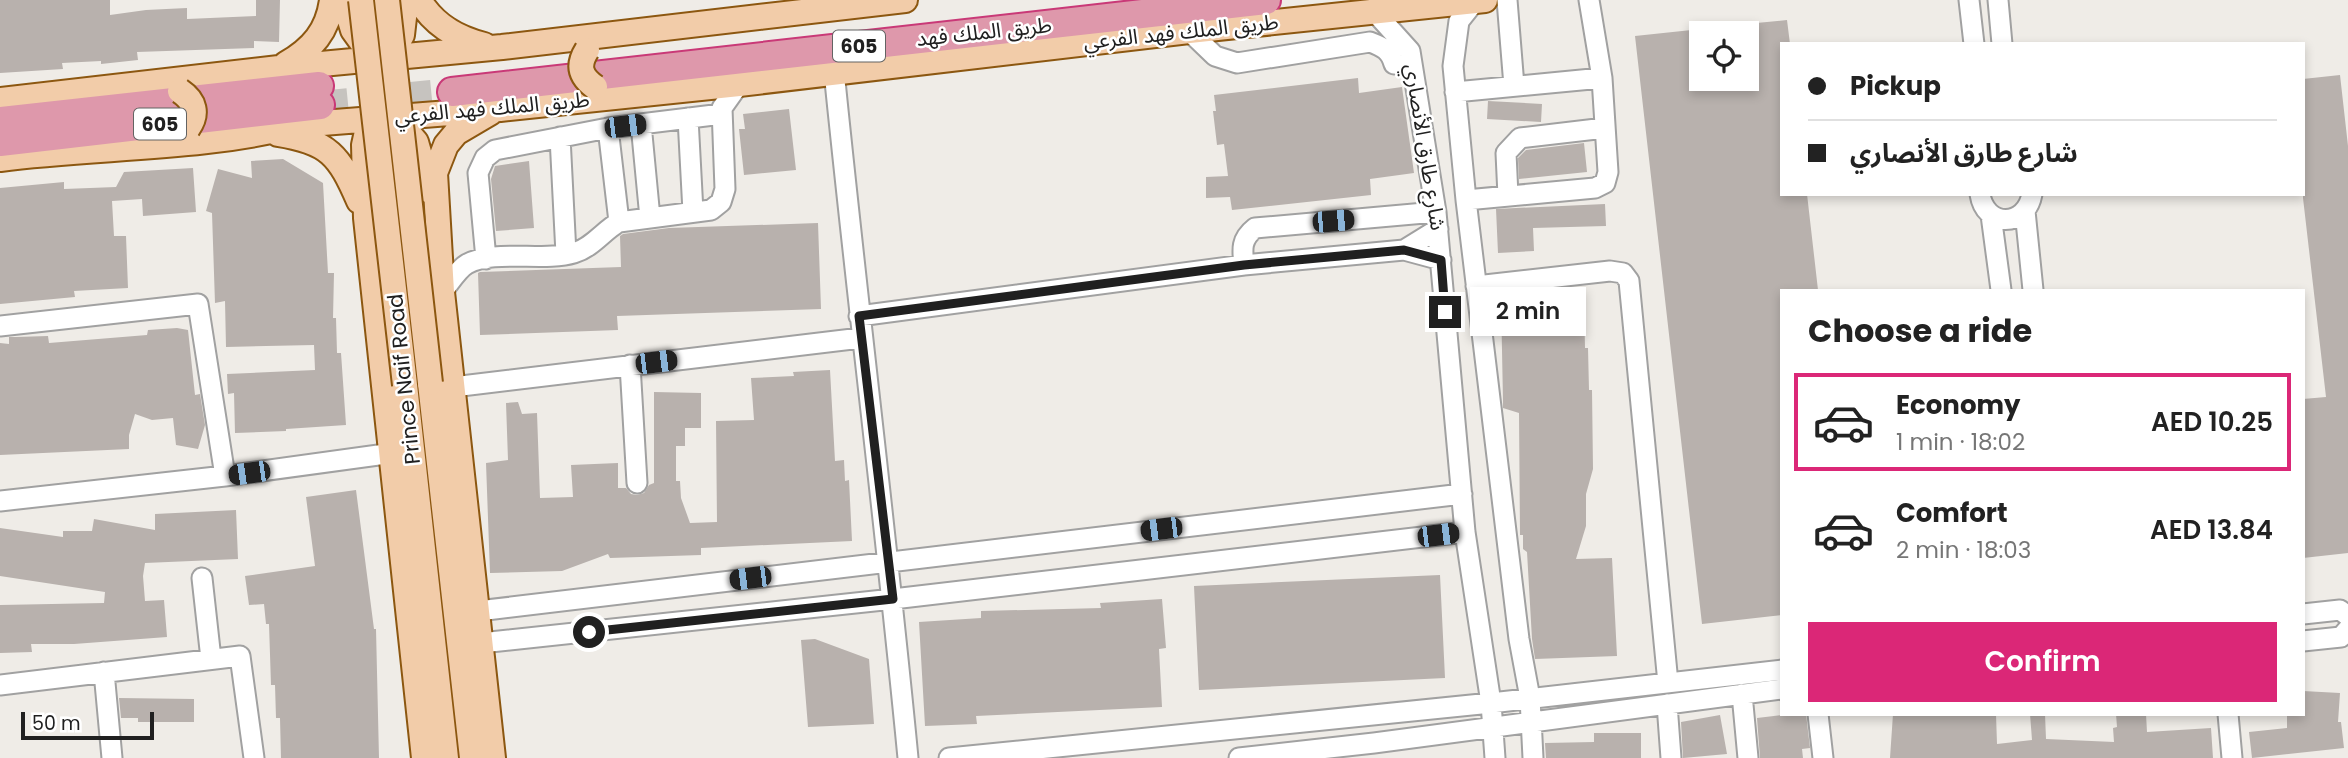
<!DOCTYPE html>
<meta charset="utf-8">
<style>
:root{--surface:#fff;--page:#f2f2f2;--text:#222;--muted:#767676;--line:#e0e0e0;--accent:#db2777}
body{margin:0;font-family:Poppins,"Noto Sans Arabic",sans-serif;background:var(--page);color:var(--text);height:100vh;display:flex;flex-direction:column;font-size:26px;white-space:nowrap}
*{box-sizing:border-box;margin:0}
p{font-size:23px;color:var(--muted)}
.icon{flex:none;width:38px;height:38px;fill:none;stroke:currentColor;stroke-width:2;stroke-linecap:round;stroke-linejoin:round}
.map{position:relative;flex:1;overflow:hidden}
.sheet{position:absolute;left:1780px;top:289px;width:525px;height:427px;display:flex;flex-direction:column;background:var(--surface);border-radius:0px;box-shadow:0 4px 10px #0003}
.sheet>*{flex:none}
.top-card{position:absolute;left:1780px;top:42px;width:525px;height:154px;border-radius:0px;box-shadow:0 4px 10px #0003;display:grid;align-content:center;height:154px;padding:0 28px;background:var(--surface)}
.controls{position:absolute;left:1689px;top:21px;display:grid;gap:14px}
.controls a{display:grid;place-items:center;width:70px;height:70px;border-radius:0px;background:var(--surface);box-shadow:0 4px 10px #0003;font-size:35px}
.scale{position:absolute;left:21px;bottom:18px;width:133px;box-sizing:border-box;padding-left:7px;border:4px solid #202020;border-top:0;font-size:19px;line-height:24px;white-space:nowrap;color:#202020;-webkit-text-stroke:5px #fff;paint-order:stroke}
.end{position:absolute;width:32px;height:32px;margin:-16px;border:9px solid #202020;background:#fff;box-shadow:0 0 0 4px #fff}
.from{border-radius:50%}
.bubble{position:absolute;height:49px;border-radius:0px;background:var(--surface);box-shadow:0 4px 10px #0003;font-size:23px;font-weight:600;line-height:49px;text-align:center}
.car{position:absolute;width:21px;height:42px;margin:-21px -10px;border-radius:9px;box-shadow:0 0 5px 2px #0007;background:linear-gradient(#222 24%,#8ab4d8 0 40%,#222 0 76%,#8ab4d8 0 86%,#222 0)}
.top-card b{display:flex;align-items:center;gap:24px;height:66px;font-size:26px}
.top-card b+b{border-top:2px solid var(--line)}
.top-card i{width:18px;height:18px;background:var(--text)}
ul{padding:0;list-style:none}
li{display:flex;align-items:center;gap:21px;height:98px;margin:0 14px 10px;padding:0 14px;border:4px solid transparent;border-radius:0px}
li div{flex:1}
li b{display:block;font-size:26px}
li em{font-style:normal;font-weight:600}
li.selected{border-color:var(--accent)}
li>.icon{width:63px;height:63px;stroke-width:1.5}
h2{padding:0 28px;font-size:32px;line-height:84px}
.button{display:flex;gap:14px;margin-top:auto;padding:14px 28px}
.button a{flex:1;height:80px;border-radius:0px;background:var(--accent);color:#fff;font-size:28px;font-weight:600;line-height:80px;text-align:center}
.map>svg:first-child{display:block}
.building{fill:#b8b1ad}
.lines{fill:none;stroke-linecap:round;stroke-linejoin:round}
.highway-tunnel{stroke:#c6c3bf;stroke-width:28;stroke-dasharray:28 14;stroke-linecap:butt}
.minor-casing{stroke:#a1a1a1;stroke-width:23}
.major-casing{stroke:#8c5710;stroke-width:28}
.highway-casing{stroke:#c93977;stroke-width:32}
.minor{stroke:#fff;stroke-width:19}
.major{stroke:#f2cca9;stroke-width:24}
.highway{stroke:#de98ab;stroke-width:28}
.major-bridge-casing{stroke:#8c5710;stroke-width:28;stroke-linecap:butt}
.major-bridge{stroke:#f2cca9;stroke-width:24}
.route{stroke:#202020;stroke-width:9}
.labels{text-anchor:middle;stroke-width:5;stroke-linejoin:round;paint-order:stroke}
.shield{fill:#fff;stroke:#636363;stroke-width:2}
.shield-label{font-size:19px;font-weight:bold;fill:#202020}
.street-label{font-size:21px;fill:#202020;stroke:#fff}
</style>
<div class="map">
<svg width="2348" height="758" viewBox="0 0 2348 758">
<rect width="100%" height="100%" fill="#efece7"/>
<path class="building" d="M0,0H110V15L146,10L187,8V19L256,16V0H280L279,42L254,41V48L137,52L138,60L101,64V61L62,63L63,69L0,73Z
M1787,20L1790,44H1782V194H1807L1818,290H1782V615L1702,624L1635,36L1701,29V79H1746V24Z
M2340,75L2348,146V553L2303,558V399L2326,397L2303,198V79Z
M1358,78L1359,93L1402,87L1414,173L1370,179L1371,195L1232,210L1230,197L1206,198V177L1228,176L1224,144L1217,145L1213,111H1216L1214,95Z
M1488,101L1542,104L1541,122L1487,119Z
M789,109L796,170L744,175L739,129H745L743,114Z
M1584,143L1587,172L1519,179L1518,158L1526,150Z
M283,159L323,183L328,273H334L333,318H336L337,353H341L346,425L286,429V431L235,433L234,393L228,394L227,374L315,370L314,345L226,347L225,301L215,303L212,213L206,211L218,169L252,178L251,161Z
M529,161L534,228L496,231L491,179L495,166Z
M193,168L196,212L143,216L142,199L112,201L114,236H126L128,288L74,291L75,297L0,304V188L64,182V189L116,187L124,172Z
M1605,204L1606,226L1533,228L1534,251L1498,253L1496,209Z
M818,223L821,309L617,316L618,330L480,335L478,273L480,272L621,267L620,236L623,234L669,228Z
M1584,299L1585,348H1588L1589,390H1592L1593,469L1586,494V526L1576,559L1612,558L1617,656L1535,659L1532,639L1527,552L1523,549V535H1520L1519,413L1503,408V401L1501,300Z
M177,328L188,330L195,395L200,394L205,425L198,449L176,445L173,418L152,420L135,414L129,435V449L0,455V343L9,344V337H16L48,336L49,343L147,335L148,330Z
M830,370L835,461L844,460L845,481L849,480L852,541L701,548V555L610,558L608,554L562,571L490,573L486,463L508,460L506,403L518,402L522,414L537,413L540,498L573,497L571,465L618,463V488H626L631,494L637,495L644,493L649,485L654,483V392L701,393V428H685V446H676V481H680L681,498L690,523L717,522L716,421L754,420L751,378L794,376L793,372Z
M356,490L374,629H376L379,758H281L280,718H276L275,685H271L269,624H266L264,604L249,605L245,576L315,566L306,497Z
M236,510L238,559L145,563L143,576L145,601L164,600L167,637L74,644H31L32,652L0,653V605L104,603L105,592L0,576V528L63,537V531H92L94,519L155,530V514Z
M1440,575L1445,678L1199,690L1194,586Z
M1162,599L1166,648L1159,649L1162,707L976,716L977,724L925,726L919,622L981,618V611L1101,608L1100,603Z
M815,639L869,659L874,724L808,727L801,640Z
M2303,691L2340,693L2338,722H2341L2344,748L2252,758L2249,732L2287,728V714H2303Z
M119,698L194,699V722H138V718H121Z
M1791,714H1806L1810,748L1802,749L1803,758H1760L1757,718Z
M1893,714H1996L1997,744L2032,740L2030,714H2045L2046,739L2114,742L2113,728L2117,727L2116,714H2146L2147,732L2211,728L2213,758H1890Z
M1720,715L1727,754L1683,758L1681,722Z
M1594,733H1641V758H1546L1545,743L1594,742Z"/>
<g class="lines">
<path class="highway-tunnel" d="M320,105L452,92"/>
<defs>
<path id="minor" d="M1507,0L1514,86
M1969,0L1974,44
M1998,0L2002,44
M1475,1L1459,21L1453,66L1466,200L1519,639L1530,698L1533,758
M1373,10L1410,51L1436,212L1465,532L1491,703L1495,758
M1189,31L1215,56L1237,63L1370,42C1383,47 1390,50 1394,64
M834,71C857,300 886,529 908,758
M1455,92L1602,78
M688,118L693,212
M641,124L650,218
M608,128L619,222
M560,137L566,254
M1980,194C1985,228 2026,228 2032,194
M1508,196L1506,153L1520,138L1605,128
M1466,200L1595,188L1605,183L1608,172L1602,78L1589,0
M2025,211L2033,290
M1991,215L2001,290
M1438,229L1404,250L1441,260
M486,259L478,173L485,158L495,150L608,128L722,114
M1244,265C1242,249 1241,239 1255,228L1436,212
M1476,286L1610,271L1623,273L1629,281L1668,683
M442,292C449,284 458,269 467,264C494,249 544,262 574,253C593,247 603,231 619,222L711,210L721,202L725,189L722,108L739,84
M859,316L1244,265L1404,250
M0,326L198,304L225,476
M630,365L637,483
M453,387L861,338
M0,501L225,476L393,453
M202,578L211,659
M478,611L1462,494
M2303,614L2340,610L2348,616
M2303,641L2341,637L2348,629
M481,643L893,599L1465,532
M104,672L112,758
M0,685L240,656L254,758
M1742,694L1748,758
M1667,704L1671,758
M1818,714L1823,758
M2228,714L2232,758
M949,758L1491,703L1782,670
M1239,758L1374,743L1782,689"/>
<path id="major" d="M344,0L353,30L371,55
M419,0C434,25 456,38 484,45
M388,59L402,35L406,0
M286,64C312,49 328,31 332,0
M0,100L279,68L502,47L905,0
M381,113L366,136L364,145L366,218L424,758
M490,113L456,133L446,145L435,173L442,292L493,758
M393,115L416,142L430,191
M278,134C329,142 339,155 359,201
M0,159C98,146 201,150 297,125L500,109L739,84L1189,31L1485,0
M430,383L472,758
M405,385L446,758"/>
<path id="highway" d="M452,92L1266,0
M0,121L319,86
M0,142L320,105"/>
</defs>
<use href="#minor" class="minor-casing"/>
<use href="#major" class="major-casing"/>
<use href="#highway" class="highway-casing"/>
<use href="#minor" class="minor"/>
<use href="#major" class="major"/>
<use href="#highway" class="highway"/>
<defs>
<path id="major-bridge" d="M361,0L405,385
M387,0L430,383
M587,50C577,66 580,76 595,87
M180,91C195,101 198,114 188,128"/>
</defs>
<use href="#major-bridge" class="major-bridge-casing"/>
<use href="#major-bridge" class="major-bridge"/>
</g>
<g class="lines">
<path class="route" d="M589,632L893,599L859,316L1244,265L1404,250L1441,260L1445,312"/>
</g>
<g class="labels">
<g class="shield">
<rect x="833" y="30.5" width="52" height="31" rx="5"/>
<rect x="134" y="108.5" width="52" height="31" rx="5"/>
</g>
<g class="shield-label">
<text x="859" y="53">605</text>
<text x="160" y="131">605</text>
</g>
<g class="street-label">
<text transform="translate(984 32) rotate(-6)" y="7">طريق الملك فهد</text>
<text transform="translate(1181 32) rotate(-6)" y="7">طريق الملك فهد الفرعي</text>
<text transform="translate(492 108) rotate(-5)" y="7">طريق الملك فهد الفرعي</text>
<text transform="translate(1425 147) rotate(81)" y="7">شارع طارق الأنصاري</text>
<text transform="translate(404 379) rotate(-96)" y="7">Prince Naif Road</text>
</g>
</g>
</svg>
<div class="controls">
<a><svg class="icon" aria-label="locate" viewBox="0 0 24 24"><circle cx="12" cy="12" r="6"/><path d="M12 2v4M12 18v4M2 12h4M18 12h4"/></svg></a>
</div>
<div class="scale">50 m</div>
<i class="end from" style="left:589px;top:632px"></i>
<i class="end" style="left:1445px;top:312px"></i>
<div class="bubble" style="left:1470px;top:287px;width:116px">2 min</div>
<i class="car" style="left:625px;top:126px;rotate:83deg"></i>
<i class="car" style="left:1333px;top:221px;rotate:85deg"></i>
<i class="car" style="left:656px;top:362px;rotate:83deg"></i>
<i class="car" style="left:249px;top:473px;rotate:262deg"></i>
<i class="car" style="left:1161px;top:529px;rotate:263deg"></i>
<i class="car" style="left:1438px;top:535px;rotate:83deg"></i>
<i class="car" style="left:750px;top:578px;rotate:263deg"></i>
<div class="top-card">
<b><i class="from"></i>Pickup</b>
<b><i></i>شارع طارق الأنصاري</b>
</div>
<section class="sheet">
<h2>Choose a ride</h2>
<ul>
<li class="selected"><svg class="icon" aria-label="car" viewBox="0 0 24 24"><path d="M5 17H2v-5l4-1 3-4h7l3 4 3 1v5h-3M9 17h6M6 11h13"/><circle cx="7" cy="17" r="2"/><circle cx="17" cy="17" r="2"/></svg><div><b>Economy</b><p>1 min · 18:02</p></div><em>AED 10.25</em></li>
<li><svg class="icon" aria-label="car" viewBox="0 0 24 24"><path d="M5 17H2v-5l4-1 3-4h7l3 4 3 1v5h-3M9 17h6M6 11h13"/><circle cx="7" cy="17" r="2"/><circle cx="17" cy="17" r="2"/></svg><div><b>Comfort</b><p>2 min · 18:03</p></div><em>AED 13.84</em></li>
</ul>
<div class="button"><a>Confirm</a></div>
</section>
</div>
